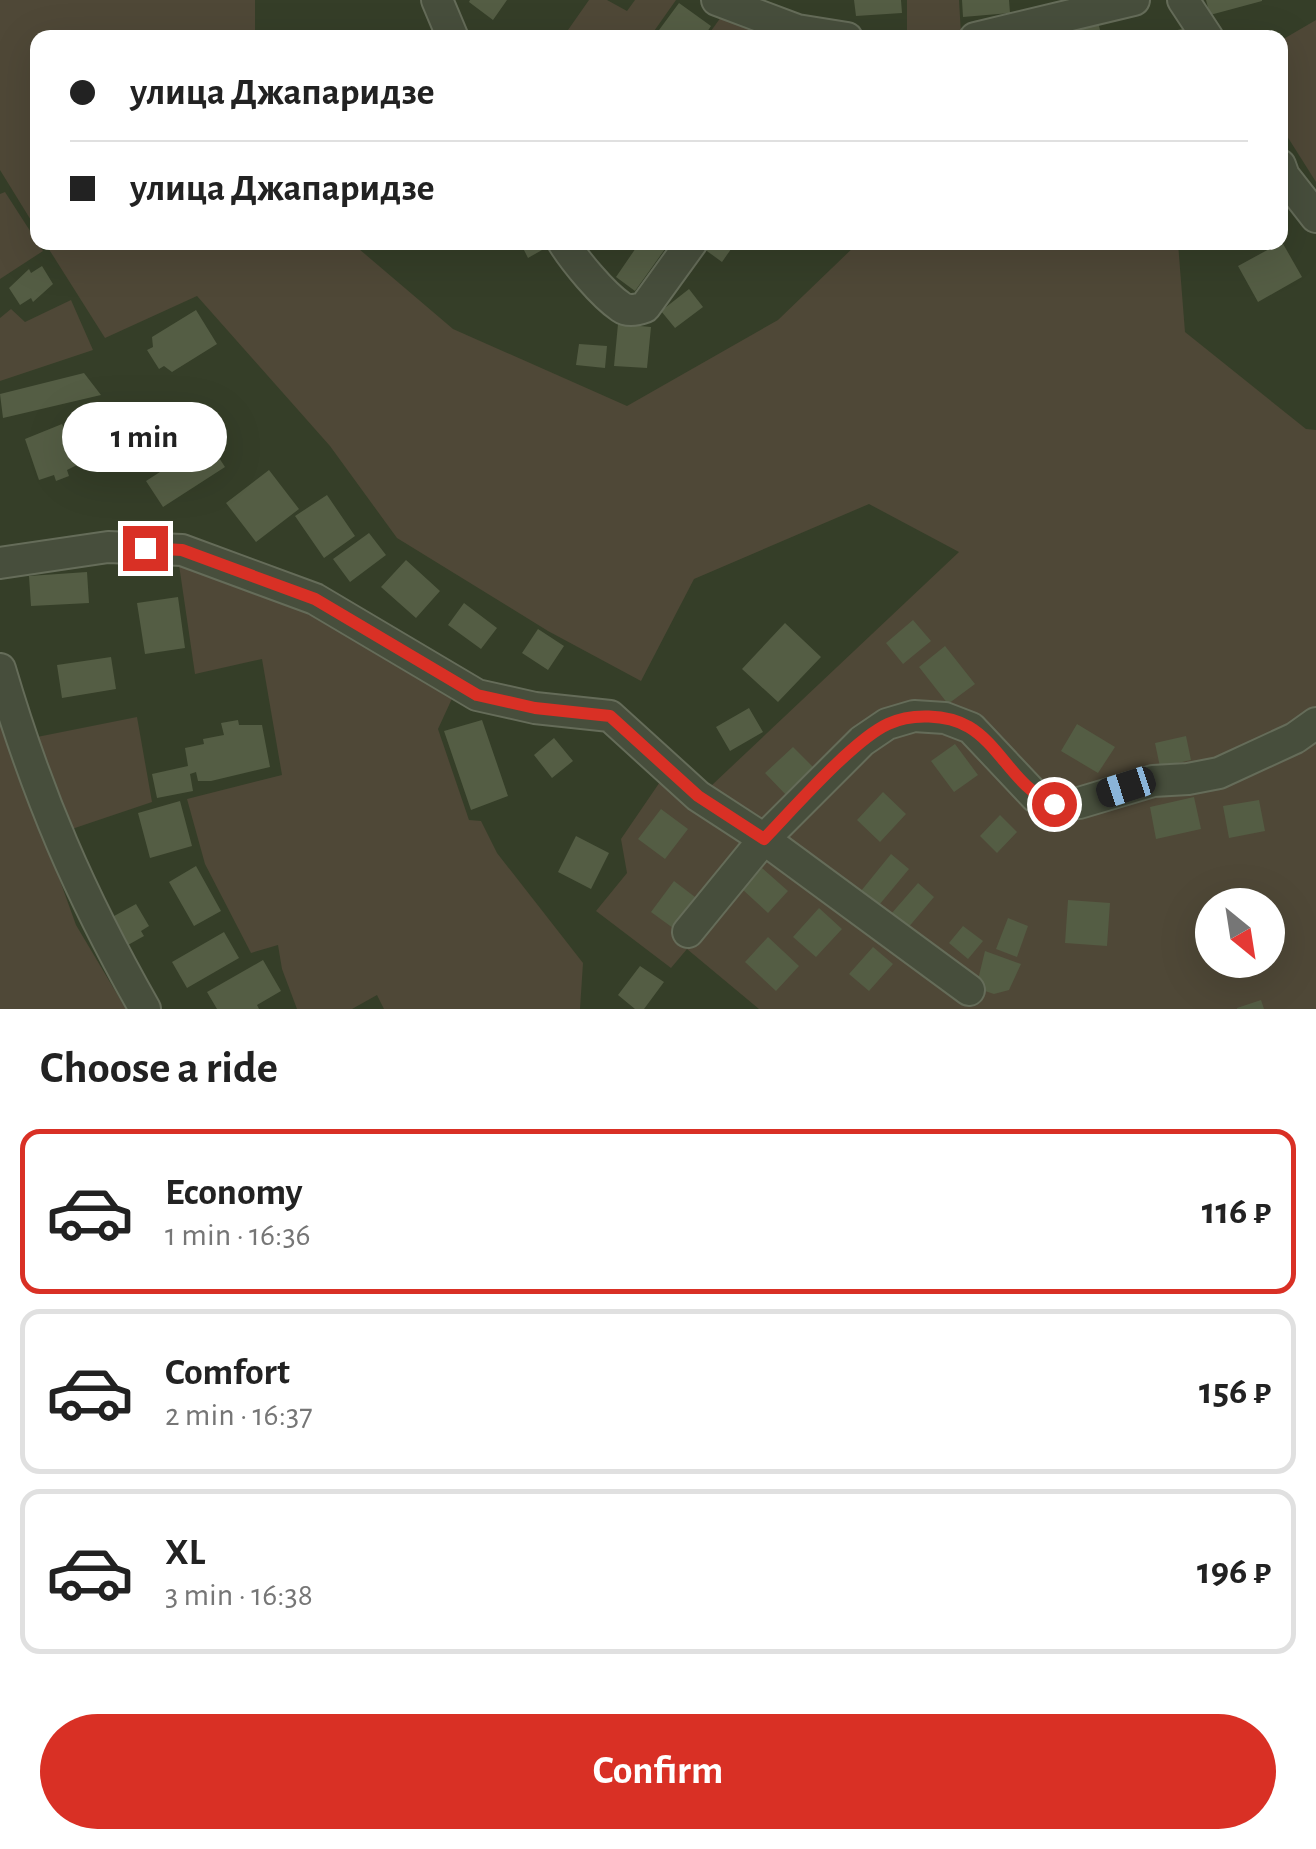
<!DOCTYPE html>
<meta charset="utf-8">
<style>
:root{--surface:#fff;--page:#f6f6f6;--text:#222;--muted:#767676;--line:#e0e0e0;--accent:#d93025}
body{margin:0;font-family:"Alegreya Sans",sans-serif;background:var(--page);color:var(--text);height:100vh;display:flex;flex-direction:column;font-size:38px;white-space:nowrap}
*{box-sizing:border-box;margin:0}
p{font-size:32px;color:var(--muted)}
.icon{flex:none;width:55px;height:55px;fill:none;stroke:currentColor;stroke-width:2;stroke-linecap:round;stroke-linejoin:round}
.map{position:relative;height:1009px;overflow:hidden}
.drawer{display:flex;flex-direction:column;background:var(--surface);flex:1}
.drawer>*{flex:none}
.top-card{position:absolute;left:30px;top:30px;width:1258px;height:220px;border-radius:20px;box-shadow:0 10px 40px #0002;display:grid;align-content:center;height:220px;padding:0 40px;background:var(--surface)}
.needle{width:65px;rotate:150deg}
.controls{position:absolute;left:1195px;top:888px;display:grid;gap:20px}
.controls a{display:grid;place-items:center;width:90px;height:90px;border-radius:50%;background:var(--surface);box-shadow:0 10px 40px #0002;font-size:50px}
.end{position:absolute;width:45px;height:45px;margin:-22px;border:12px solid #d93025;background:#fff;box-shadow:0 0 0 5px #fff}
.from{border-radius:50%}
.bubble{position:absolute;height:70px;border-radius:35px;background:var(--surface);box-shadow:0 10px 40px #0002;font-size:32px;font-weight:700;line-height:70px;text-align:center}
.car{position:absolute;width:30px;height:60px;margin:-30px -15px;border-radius:12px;box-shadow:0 0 8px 2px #0007;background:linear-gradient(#222 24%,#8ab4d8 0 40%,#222 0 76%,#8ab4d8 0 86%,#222 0)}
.top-card b{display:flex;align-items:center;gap:35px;height:95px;font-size:38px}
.top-card b+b{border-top:2px solid var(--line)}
.top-card i{width:25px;height:25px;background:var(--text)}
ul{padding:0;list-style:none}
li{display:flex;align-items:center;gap:30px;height:165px;margin:0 20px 15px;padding:0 20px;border:5px solid var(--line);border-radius:20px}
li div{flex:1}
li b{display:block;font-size:38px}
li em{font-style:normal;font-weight:700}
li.active{border-color:var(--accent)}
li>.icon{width:90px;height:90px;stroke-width:1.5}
h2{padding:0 40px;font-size:45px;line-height:120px}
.button{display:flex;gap:20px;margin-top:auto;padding:20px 40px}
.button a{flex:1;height:115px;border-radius:60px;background:var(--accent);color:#fff;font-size:40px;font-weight:700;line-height:115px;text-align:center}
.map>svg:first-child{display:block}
.green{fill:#4f4837;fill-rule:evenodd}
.building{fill:#545d44}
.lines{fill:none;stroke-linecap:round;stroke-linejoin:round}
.minor-casing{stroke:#656c59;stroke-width:34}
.minor{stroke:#474e3c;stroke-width:30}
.route{stroke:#d93025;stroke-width:12}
</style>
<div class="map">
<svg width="1316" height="1009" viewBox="0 0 1316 1009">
<rect width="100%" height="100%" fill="#353e28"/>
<path class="green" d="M0,0H255V37L38,38L37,230L0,170Z
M589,0H607L627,11L635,0H676L652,34L656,37H578L568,30Z
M907,0H959L961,34L907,37Z
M726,10L766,27L759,37L706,38Z
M1316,20V182L1280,125V41Z
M5,192L43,251L0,279V194Z
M45,243H352L453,329L627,406L778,320L858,243H1178L1185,332L1306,429L1316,430V1009H759L687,949L671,968L596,911L627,873L621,839L664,776L694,802L959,552L869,504L694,579L641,681L548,631L397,538L330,446L197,296L105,338ZM1212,905H1268V960H1212Z
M71,300L93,350L0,381V318L11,309L25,322Z
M178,558L316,611L455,692L438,729L469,820L481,821L497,853L583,963L580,1009H384L377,995L352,1009H297L282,969L278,945L251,953L205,864L187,799L282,775L262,659L195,674Z
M0,714L76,925L126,1009H0Z
M137,717L152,802L66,831L37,737Z"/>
<path class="building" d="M470,0H507L493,20L469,2Z
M854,0H901L902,13L856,16Z
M962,0H1009L1010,13L963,17Z
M1206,0H1262V1L1210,15Z
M679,3L711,26L703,38H669L659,30Z
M1097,18L1102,38H1076L1072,25Z
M1186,28L1189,38H1152V36Z
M520,242H556L528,258Z
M640,242H670L635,291L616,277Z
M703,242H736L722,262L700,246Z
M1282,242L1302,277L1258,302L1238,266Z
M42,266L53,284L33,302L31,298L20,305L9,288L29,269L31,273Z
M689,289L703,307L675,328L661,311Z
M196,310L217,344L172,372L164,366L159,369L147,350L153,347L152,337Z
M618,324L651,327L647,368L614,366Z
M579,344L607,346L605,368L576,365Z
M84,373L101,395L3,418L0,394Z
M62,424L81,463L67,470L69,476L56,481L54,475L39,480L25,439Z
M208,441L225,467L163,507L146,481Z
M269,470L299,509L256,542L226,503Z
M327,495L355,536L324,558L295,516Z
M369,533L386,555L350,582L333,559Z
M406,560L440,591L416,618L381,587Z
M87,572L89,603L31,606L29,576Z
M178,597L185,648L145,654L137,603Z
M464,603L497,628L481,649L448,625Z
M913,620L931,641L903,664L886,643Z
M785,623L821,657L778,702L742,669Z
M538,629L564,646L548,670L522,653Z
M945,646L975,684L948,704L919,667Z
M111,657L116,689L62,698L57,665Z
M749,708L763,732L730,751L716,727Z
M238,720L239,725H262L270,767L211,781H198L196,772L190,774L193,791L157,798L152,774L188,766L185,748L204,744L203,739L224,735L221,723Z
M482,720L508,796L471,810L444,731Z
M1077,724L1115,747L1098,773L1061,751Z
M1186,736L1191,760L1160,767L1155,743Z
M554,738L573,761L552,778L534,755Z
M955,744L978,775L954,792L931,761Z
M793,747L816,770L788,797L765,773Z
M883,792L906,814L880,842L857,820Z
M1194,797L1201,829L1156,839L1150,807Z
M1259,800L1265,831L1229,838L1223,806Z
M180,801L192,846L150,858L138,813Z
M661,809L688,829L665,859L638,839Z
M1000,815L1017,832L997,853L980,836Z
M576,836L609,853L591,889L558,872Z
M891,854L909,869L879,905L861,891Z
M196,866L221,911L194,926L169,882Z
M762,868L788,891L768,913L742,889Z
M674,881L695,897L673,928L651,912Z
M918,883L934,897L907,929L891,914Z
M1068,900L1110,903L1107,946L1065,943Z
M136,904L149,926L141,931L144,936L128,945L125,939L118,944L105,921Z
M819,908L842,929L816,957L793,937Z
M1008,918L1028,926L1017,957L996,949Z
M963,926L983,941L968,959L949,943Z
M224,932L239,958L187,988L172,962Z
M768,937L799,966L776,991L745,962Z
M873,947L893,964L869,991L849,974Z
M985,951L1021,964L1009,990L994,994L976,988Z
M263,960L281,991L257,1005L259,1009H217L207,992Z
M640,966L664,982L644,1009H635L618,995Z
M1261,1000L1264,1009H1237V1008Z"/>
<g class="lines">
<defs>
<path id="minor" d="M437,0L453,38
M717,0L797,30L847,38
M1183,0L1208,38
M975,38L1134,0
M1280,165L1284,176L1316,217
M563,242C575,261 602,294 621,307C628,312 637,310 645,307L692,242
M0,563L108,547L182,550L315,599L477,695L535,708L610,716L698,796L764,839L969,990
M0,669C37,795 80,895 145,1009
M688,932L764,839L862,741L887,724L914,716L945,718L971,728L1036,797L1054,804L1079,803L1153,781L1188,779L1219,773L1295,738L1316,723"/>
</defs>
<use href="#minor" class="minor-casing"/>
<use href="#minor" class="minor"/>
</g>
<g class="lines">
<path class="route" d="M145,548L182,550L315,599L477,695L535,708L610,716L698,796L764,839C793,809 853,740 888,724C911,713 947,714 969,727C1001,746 1015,788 1054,804"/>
</g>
</svg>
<div class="controls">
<a><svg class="needle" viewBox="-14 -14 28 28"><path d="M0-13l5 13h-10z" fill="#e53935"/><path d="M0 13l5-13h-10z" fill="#767676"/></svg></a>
</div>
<i class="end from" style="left:1054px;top:804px"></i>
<i class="end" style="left:145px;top:548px"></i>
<div class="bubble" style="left:62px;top:402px;width:165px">1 min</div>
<i class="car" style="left:1126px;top:787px;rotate:252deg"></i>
<div class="top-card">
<b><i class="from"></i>улица Джапаридзе</b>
<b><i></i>улица Джапаридзе</b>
</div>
</div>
<section class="drawer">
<h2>Choose a ride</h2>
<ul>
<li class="active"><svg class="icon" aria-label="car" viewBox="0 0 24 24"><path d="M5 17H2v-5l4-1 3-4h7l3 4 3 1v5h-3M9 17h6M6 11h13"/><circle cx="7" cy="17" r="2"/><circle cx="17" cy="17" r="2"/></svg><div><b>Economy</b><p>1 min · 16:36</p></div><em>116 ₽</em></li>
<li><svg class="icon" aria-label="car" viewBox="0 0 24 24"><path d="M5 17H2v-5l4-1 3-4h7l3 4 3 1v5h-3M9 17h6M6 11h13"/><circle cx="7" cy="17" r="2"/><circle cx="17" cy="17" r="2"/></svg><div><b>Comfort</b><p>2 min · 16:37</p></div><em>156 ₽</em></li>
<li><svg class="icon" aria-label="car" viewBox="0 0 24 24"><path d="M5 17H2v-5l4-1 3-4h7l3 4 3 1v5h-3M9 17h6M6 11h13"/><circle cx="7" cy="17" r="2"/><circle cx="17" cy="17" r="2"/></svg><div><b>XL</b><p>3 min · 16:38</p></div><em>196 ₽</em></li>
</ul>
<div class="button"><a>Confirm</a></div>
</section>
